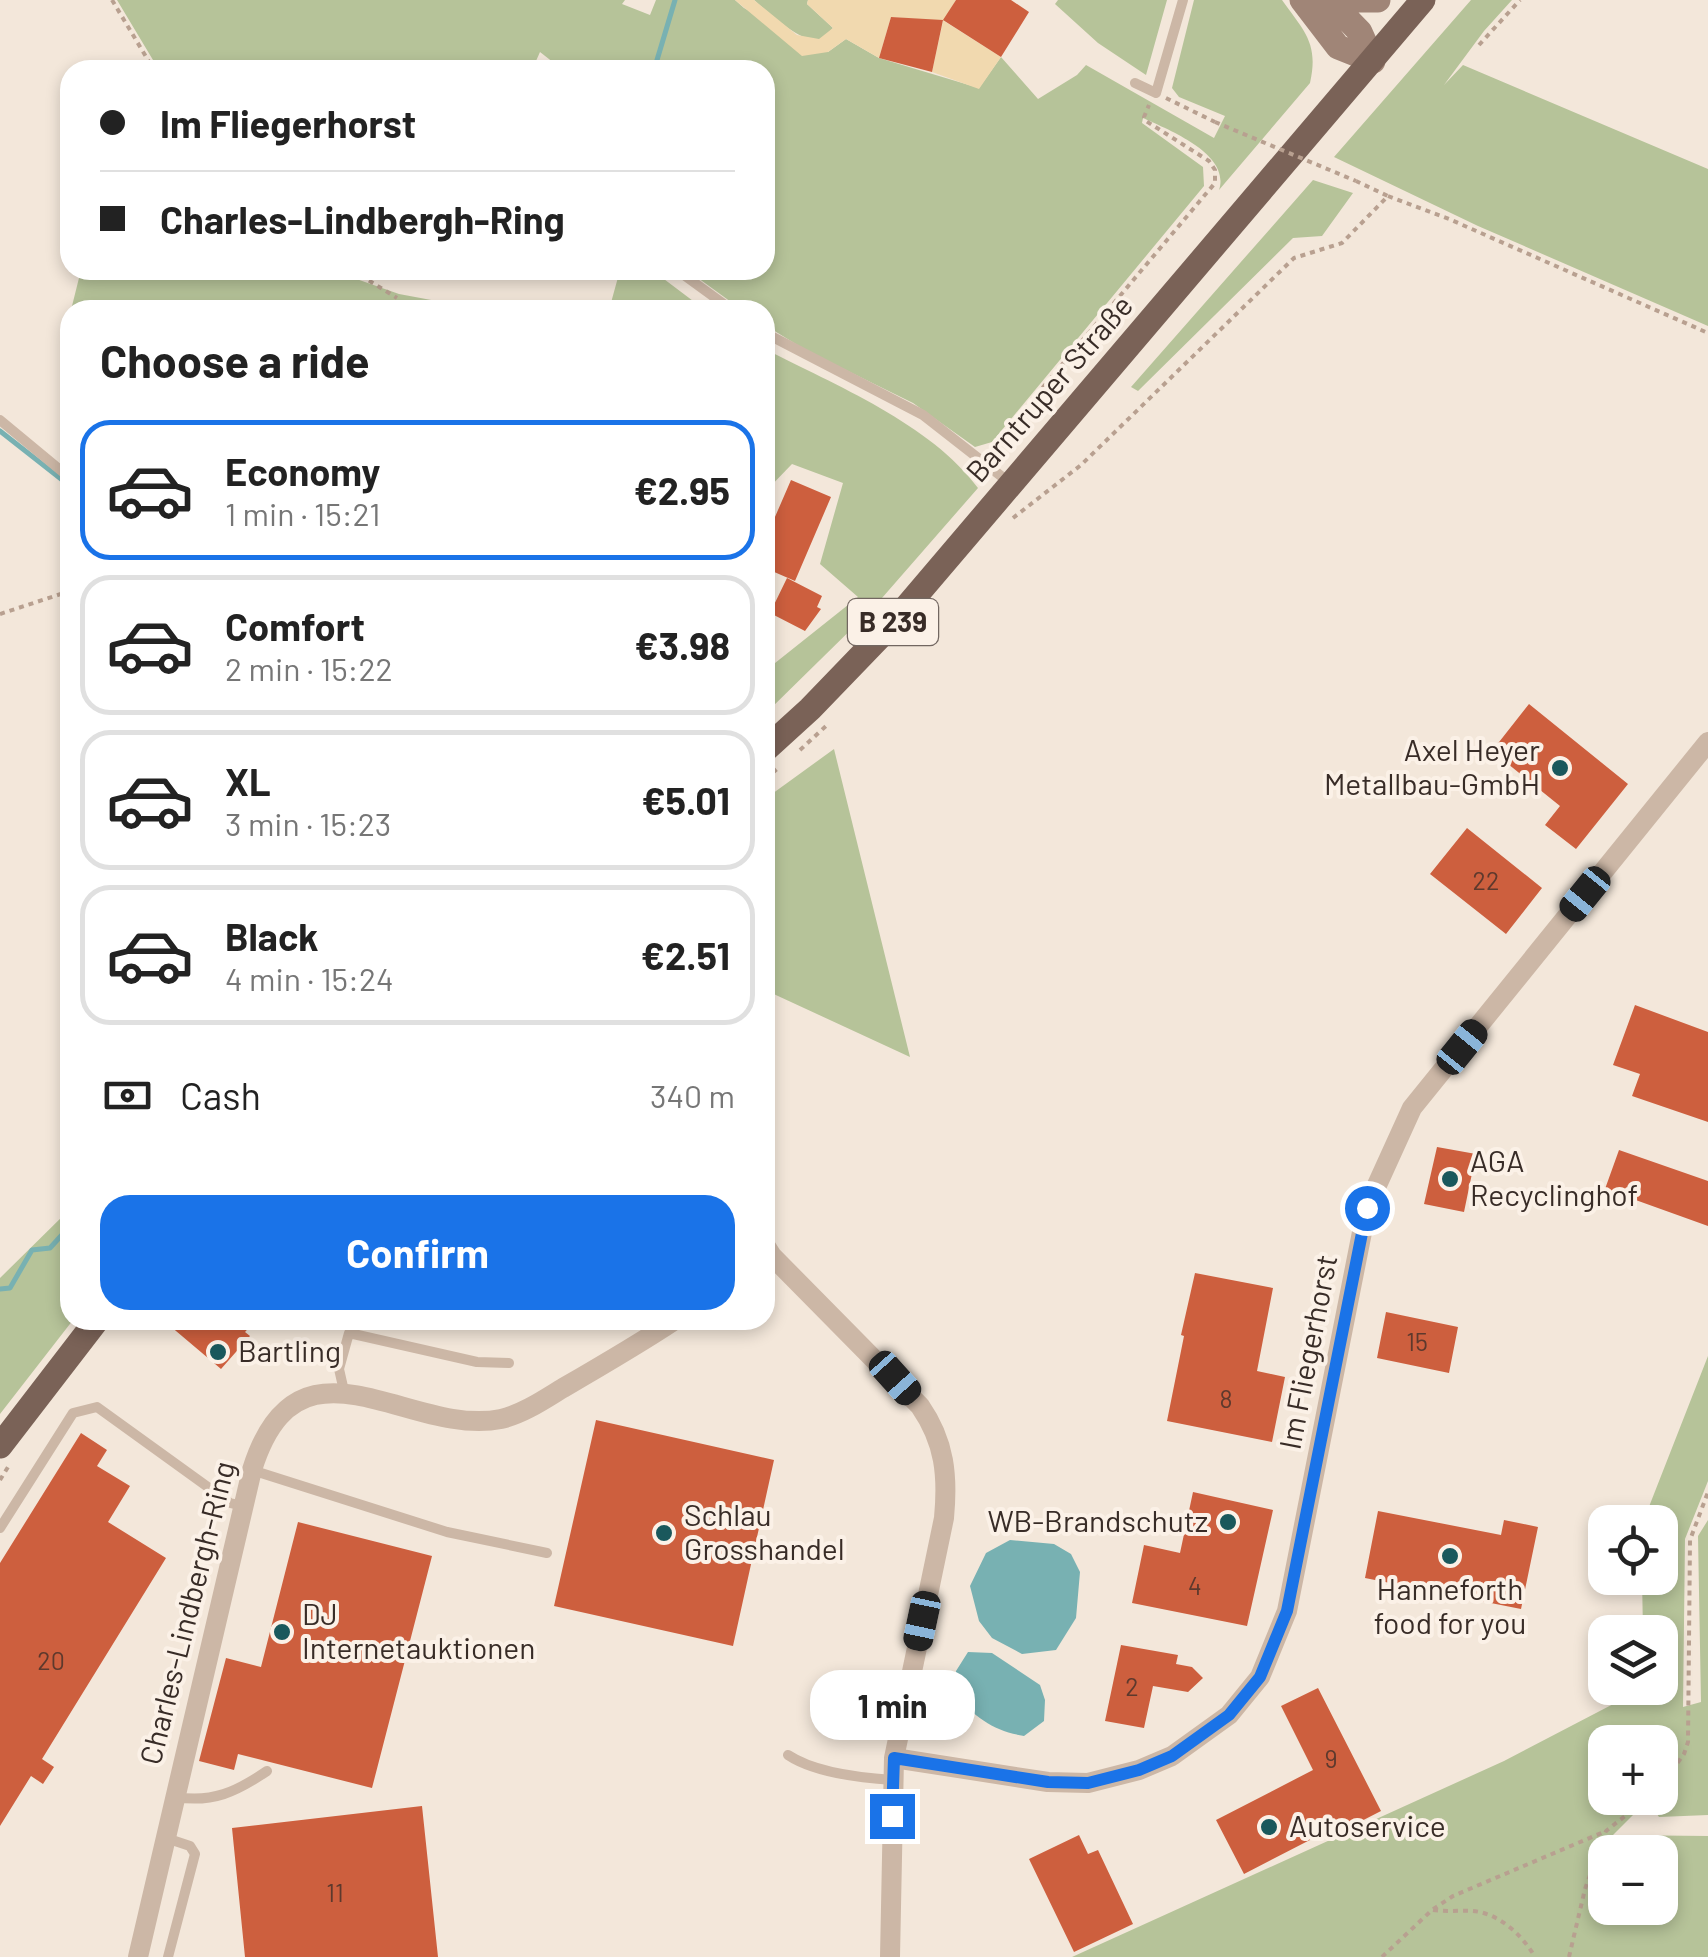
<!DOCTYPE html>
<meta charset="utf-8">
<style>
:root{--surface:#fff;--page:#f2f2f2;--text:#222;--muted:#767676;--line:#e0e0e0;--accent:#1a73e8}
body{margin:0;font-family:Barlow,sans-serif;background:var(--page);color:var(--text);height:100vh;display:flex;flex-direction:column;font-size:38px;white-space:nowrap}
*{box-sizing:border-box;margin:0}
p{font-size:32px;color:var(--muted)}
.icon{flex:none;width:55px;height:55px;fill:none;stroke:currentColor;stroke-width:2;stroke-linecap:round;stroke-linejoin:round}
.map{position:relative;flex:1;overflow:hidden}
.sheet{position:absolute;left:60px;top:300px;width:715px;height:1030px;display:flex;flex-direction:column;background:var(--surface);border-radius:30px;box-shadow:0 5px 15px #0003}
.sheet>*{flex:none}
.top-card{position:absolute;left:60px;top:60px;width:715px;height:220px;border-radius:30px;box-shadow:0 5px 15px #0003;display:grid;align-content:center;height:220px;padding:0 40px;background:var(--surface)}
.buttons{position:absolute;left:1588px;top:1505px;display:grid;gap:20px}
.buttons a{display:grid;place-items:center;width:90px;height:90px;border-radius:20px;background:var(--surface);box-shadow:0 5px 15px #0003;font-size:50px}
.end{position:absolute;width:45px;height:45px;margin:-22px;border:12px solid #1a73e8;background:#fff;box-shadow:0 0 0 5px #fff}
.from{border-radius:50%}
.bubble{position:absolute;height:70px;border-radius:30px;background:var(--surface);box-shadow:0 5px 15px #0003;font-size:32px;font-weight:700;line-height:70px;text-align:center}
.car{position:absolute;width:30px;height:60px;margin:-30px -15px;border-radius:12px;box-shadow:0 0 8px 2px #0007;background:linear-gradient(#222 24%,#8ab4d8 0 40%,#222 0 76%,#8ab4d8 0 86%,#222 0)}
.top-card b{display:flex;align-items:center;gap:35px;height:95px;font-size:38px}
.top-card b+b{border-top:2px solid var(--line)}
.top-card i{width:25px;height:25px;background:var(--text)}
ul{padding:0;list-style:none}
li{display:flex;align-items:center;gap:30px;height:140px;margin:0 20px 15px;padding:0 20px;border:5px solid var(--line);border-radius:30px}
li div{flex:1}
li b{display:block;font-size:38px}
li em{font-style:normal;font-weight:700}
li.on{border-color:var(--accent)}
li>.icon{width:90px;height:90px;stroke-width:1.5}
h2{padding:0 40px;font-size:45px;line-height:120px}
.pay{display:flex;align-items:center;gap:25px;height:110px;padding:0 40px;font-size:38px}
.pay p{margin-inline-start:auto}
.action{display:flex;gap:20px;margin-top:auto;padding:20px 40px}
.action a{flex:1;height:115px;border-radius:30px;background:var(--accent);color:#fff;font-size:40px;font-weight:700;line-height:115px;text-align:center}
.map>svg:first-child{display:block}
.green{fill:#b6c399;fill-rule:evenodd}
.sand{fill:#f1d9af}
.water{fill:#78b1b2}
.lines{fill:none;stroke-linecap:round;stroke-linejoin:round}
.stream{stroke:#78b1b2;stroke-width:5}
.building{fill:#cd5f3e}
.path{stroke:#b8a090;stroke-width:4;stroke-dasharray:5 5;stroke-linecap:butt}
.lane{stroke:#ccb7a6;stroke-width:10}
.street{stroke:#ccb7a6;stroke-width:20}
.secondary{stroke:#a08577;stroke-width:25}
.primary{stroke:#7a6257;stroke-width:25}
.path-bridge{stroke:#b8a090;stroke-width:4;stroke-dasharray:5 5;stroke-linecap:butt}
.route{stroke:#1a73e8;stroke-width:12}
.poi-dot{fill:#1a585c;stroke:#fbf1e7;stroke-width:4}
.labels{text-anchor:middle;stroke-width:8;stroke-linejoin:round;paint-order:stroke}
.number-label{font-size:25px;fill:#5d392d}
.shield{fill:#fbf1e7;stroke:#726761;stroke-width:2.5}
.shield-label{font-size:28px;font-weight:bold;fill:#382c27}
.street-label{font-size:30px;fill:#382c27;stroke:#fbf1e7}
.poi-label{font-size:30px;fill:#382c27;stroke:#fbf1e7;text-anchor:start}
</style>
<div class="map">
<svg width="1708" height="1957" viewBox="0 0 1708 1957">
<rect width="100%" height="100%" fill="#f3e7da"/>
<path class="green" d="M117,0H625L622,4L650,15L656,0H735L744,8L828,52L846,39L879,58L979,88L1001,57L1038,99L1077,75L1086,65L1214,138L1225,116L1179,97L1172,88L1194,0H1282C1304,31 1319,43 1310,83L1219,190C1231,154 1169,130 1143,118L1142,123L1203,167L1204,186L992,442L975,447L913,403L807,351L765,325V310H742L687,270H765V70H563L540,52L532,70H159Z
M754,0H808L807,4L833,28C829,32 825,37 820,39C802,45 767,11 754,0Z
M1058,0H1167L1146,75L1098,43L1055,4Z
M1471,0H1512L1484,31L1444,85L1463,65L1708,169V326L1478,226L1334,157Z
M1313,180L1353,193L1322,236L1293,238L1138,391L1131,387Z
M81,270H331L399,294L485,310H71Z
M620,270H652L705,310H609Z
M765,349C835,385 931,424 978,488L875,606L765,714V671L858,597L820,564L843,483L792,464L765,492Z
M834,749L910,1057L765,990V799Z
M70,1209V1320H73L0,1414V1278Z
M1708,1356V1481L1685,1539L1683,1707L1701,1702L1698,1536L1708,1520V1815L1659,1817L1646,1798H1660V1742H1605V1798H1629L1637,1811L1613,1835L1708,1836V1957H1072L1504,1761L1644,1688H1660V1632H1643L1642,1578H1660V1522H1643ZM1605,1852H1660V1908H1605Z"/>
<path class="sand" d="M735,0H754L797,35L819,39L833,28L807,4L808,0H956L944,21L1001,57L979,89L932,72L943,21L891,17L879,58L846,39L828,52L802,56Z"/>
<path class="water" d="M1010,1540L1054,1544L1071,1554L1080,1572L1076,1618L1056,1650L1022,1654L992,1638L979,1621L970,1586L986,1553Z
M968,1652L992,1653L1040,1685L1045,1700L1044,1721L1024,1736C994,1731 976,1718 955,1695L956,1671Z"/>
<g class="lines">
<path class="stream" d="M654,70L675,0
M0,431L70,486
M0,1289L10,1288L32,1250L50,1248L70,1226"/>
</g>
<path class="building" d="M956,0H1011L1029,12L1001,57L943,20Z
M891,17L943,20L932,72L879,58Z
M791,480L831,497L795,581L765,568V540Z
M787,578L822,596L817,607L821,609L805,631L770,613Z
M1529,704L1628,784L1576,849L1545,825L1560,806L1492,751Z
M1467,828L1542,888L1506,934L1430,874Z
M1635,1005L1708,1032V1122L1632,1096L1640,1074L1613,1065Z
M1437,1147L1476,1154L1464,1212L1424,1204Z
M1619,1150L1708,1181V1226L1605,1189Z
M1195,1273L1273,1288L1257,1371L1285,1377L1272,1442L1167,1421L1184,1336L1181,1335Z
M1386,1312L1458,1327L1449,1373L1377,1358Z
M163,1320H256L245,1332L250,1336L221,1369Z
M596,1420L774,1460L733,1646L554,1606Z
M81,1433L107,1450L97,1466L130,1486L108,1522L166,1558L42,1759L54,1767L43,1784L31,1776L0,1826V1563Z
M1193,1492L1273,1510L1247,1626L1132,1603L1144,1545L1180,1553Z
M1378,1511L1501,1535L1504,1520L1538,1527L1521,1609L1365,1578Z
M298,1522L432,1556L372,1788L238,1754L234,1770L199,1761L226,1658L261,1667Z
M1121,1645L1178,1655L1176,1664L1192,1667L1203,1678L1188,1692L1153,1686L1144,1728L1105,1721Z
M1318,1688L1381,1811L1344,1830L1341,1824L1244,1874L1216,1820L1313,1770L1281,1706Z
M422,1806L438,1957H245L232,1828Z
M1079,1835L1088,1854L1098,1850L1133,1924L1074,1952L1029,1859Z"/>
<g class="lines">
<path class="path" d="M112,0L154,70
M1479,45L1520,0
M1166,98L1215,122
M1388,196L1449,219L1708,333
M352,270L397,298
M991,449L1215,183V170L1209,161L1146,121L1144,117L1149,105
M1013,518L1081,465L1294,258L1342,243L1388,196L1356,181
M0,614L70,591
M800,750L826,726
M765,779L777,769
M0,1480L8,1467
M1660,1787L1684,1754L1688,1742L1690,1540L1708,1492
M1433,1910C1447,1912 1460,1910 1473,1911C1499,1913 1523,1936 1535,1957
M1382,1957L1432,1910L1453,1896L1606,1831
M1569,1957L1585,1889L1606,1831L1648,1798"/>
<path class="lane" d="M1135,83L1156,93L1183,0
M677,270L732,310
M765,333L923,415L1010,483
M0,420L70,478
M344,1391L339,1369L349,1333L477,1362L509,1363
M252,1470L447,1532L547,1553
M0,1528L73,1413L97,1407L230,1503L243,1506
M788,1755C815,1773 861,1778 893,1780
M175,1797C213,1803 236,1792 267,1771
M166,1838L190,1846L195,1854L168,1957"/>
<path class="street" d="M765,1245L772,1256L920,1406C945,1442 948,1476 944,1518L894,1758L890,1957
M894,1758L1048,1782L1088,1783L1139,1770L1172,1756L1229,1715L1260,1677L1287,1611L1367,1207L1412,1108L1708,742
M138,1957L252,1470C298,1321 409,1438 501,1419C523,1414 545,1399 563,1388C601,1366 639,1344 675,1320"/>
<path class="secondary" d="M1302,0L1338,47L1373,61
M1329,0L1360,32L1373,61
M1334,0H1378"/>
<path class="primary" d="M765,750L810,709L891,625L1423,0
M0,1446L97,1320"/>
<path class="path-bridge" d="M1215,122L1356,181"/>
</g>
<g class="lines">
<path class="route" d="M892,1816L894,1758L1048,1782L1088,1783L1139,1770L1172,1756L1229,1715L1260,1677L1287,1611L1367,1208"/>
</g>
<g class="poi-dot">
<circle cx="1560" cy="768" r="10"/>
<circle cx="1450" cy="1179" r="10"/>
<circle cx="218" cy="1352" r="10"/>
<circle cx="1228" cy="1522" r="10"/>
<circle cx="664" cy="1533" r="10"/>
<circle cx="1450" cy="1556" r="10"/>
<circle cx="282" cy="1632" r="10"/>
<circle cx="1269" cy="1827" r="10"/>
</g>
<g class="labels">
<g class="number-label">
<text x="1486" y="890">22</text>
<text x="1417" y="1351">15</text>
<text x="1226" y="1408">8</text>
<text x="1195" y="1595">4</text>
<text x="51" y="1670">20</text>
<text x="1132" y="1696">2</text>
<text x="1331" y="1768">9</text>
<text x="335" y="1902">11</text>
</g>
<rect class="shield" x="848" y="599" width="90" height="46" rx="8"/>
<g class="shield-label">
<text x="893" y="632">B 239</text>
</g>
<g class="street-label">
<text transform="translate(1050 389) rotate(-49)" y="10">Barntruper Straße</text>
<text transform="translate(1309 1352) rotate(-79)" y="10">Im Fliegerhorst</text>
<text transform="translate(188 1613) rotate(-76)" y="10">Charles-Lindbergh-Ring</text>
</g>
<g class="poi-label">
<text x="1540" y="761" text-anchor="end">Axel Heyer<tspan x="1540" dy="34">Metallbau-GmbH</tspan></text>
<text x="1470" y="1172">AGA<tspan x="1470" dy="34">Recyclinghof</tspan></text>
<text x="238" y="1362">Bartling</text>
<text x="684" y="1526">Schlau<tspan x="684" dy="34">Grosshandel</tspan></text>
<text x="1208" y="1532" text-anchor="end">WB-Brandschutz</text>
<text x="1450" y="1600" text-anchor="middle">Hanneforth<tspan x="1450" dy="34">food for you</tspan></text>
<text x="302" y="1625">DJ<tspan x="302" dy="34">Internetauktionen</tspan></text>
<text x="1289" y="1837">Autoservice</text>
</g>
</g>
</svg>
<div class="buttons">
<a><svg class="icon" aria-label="locate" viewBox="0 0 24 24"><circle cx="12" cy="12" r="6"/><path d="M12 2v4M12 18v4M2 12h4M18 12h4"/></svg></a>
<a><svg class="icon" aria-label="layers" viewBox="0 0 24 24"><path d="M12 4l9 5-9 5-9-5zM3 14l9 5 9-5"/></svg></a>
<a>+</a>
<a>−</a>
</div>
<i class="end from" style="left:1367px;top:1208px"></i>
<i class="end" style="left:892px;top:1816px"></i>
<div class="bubble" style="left:810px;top:1670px;width:165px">1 min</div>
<i class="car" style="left:1585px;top:894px;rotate:219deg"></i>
<i class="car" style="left:1462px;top:1047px;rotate:39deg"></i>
<i class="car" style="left:895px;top:1378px;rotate:138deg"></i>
<i class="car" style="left:922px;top:1621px;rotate:192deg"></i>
<div class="top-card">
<b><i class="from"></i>Im Fliegerhorst</b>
<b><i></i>Charles-Lindbergh-Ring</b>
</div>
<section class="sheet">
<h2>Choose a ride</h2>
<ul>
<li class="on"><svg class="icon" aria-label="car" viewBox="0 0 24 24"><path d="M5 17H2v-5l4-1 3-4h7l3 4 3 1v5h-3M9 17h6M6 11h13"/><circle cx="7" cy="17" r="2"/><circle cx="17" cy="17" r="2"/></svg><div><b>Economy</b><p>1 min · 15:21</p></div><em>€2.95</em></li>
<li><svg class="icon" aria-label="car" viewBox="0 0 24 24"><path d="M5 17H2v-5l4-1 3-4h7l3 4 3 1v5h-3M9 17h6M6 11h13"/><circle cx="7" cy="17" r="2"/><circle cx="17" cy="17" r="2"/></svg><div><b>Comfort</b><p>2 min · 15:22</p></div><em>€3.98</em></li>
<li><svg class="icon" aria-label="car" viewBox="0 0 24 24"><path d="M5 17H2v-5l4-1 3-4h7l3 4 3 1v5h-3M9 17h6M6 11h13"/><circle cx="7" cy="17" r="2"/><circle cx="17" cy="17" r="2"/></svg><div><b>XL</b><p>3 min · 15:23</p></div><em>€5.01</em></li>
<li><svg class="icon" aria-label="car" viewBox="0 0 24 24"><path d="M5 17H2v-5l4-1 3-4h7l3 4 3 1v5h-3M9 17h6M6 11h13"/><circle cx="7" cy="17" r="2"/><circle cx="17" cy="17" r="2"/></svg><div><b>Black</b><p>4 min · 15:24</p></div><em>€2.51</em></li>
</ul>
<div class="pay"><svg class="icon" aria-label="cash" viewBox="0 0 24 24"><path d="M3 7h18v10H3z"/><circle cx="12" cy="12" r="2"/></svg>Cash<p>340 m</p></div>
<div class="action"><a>Confirm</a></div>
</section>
</div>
